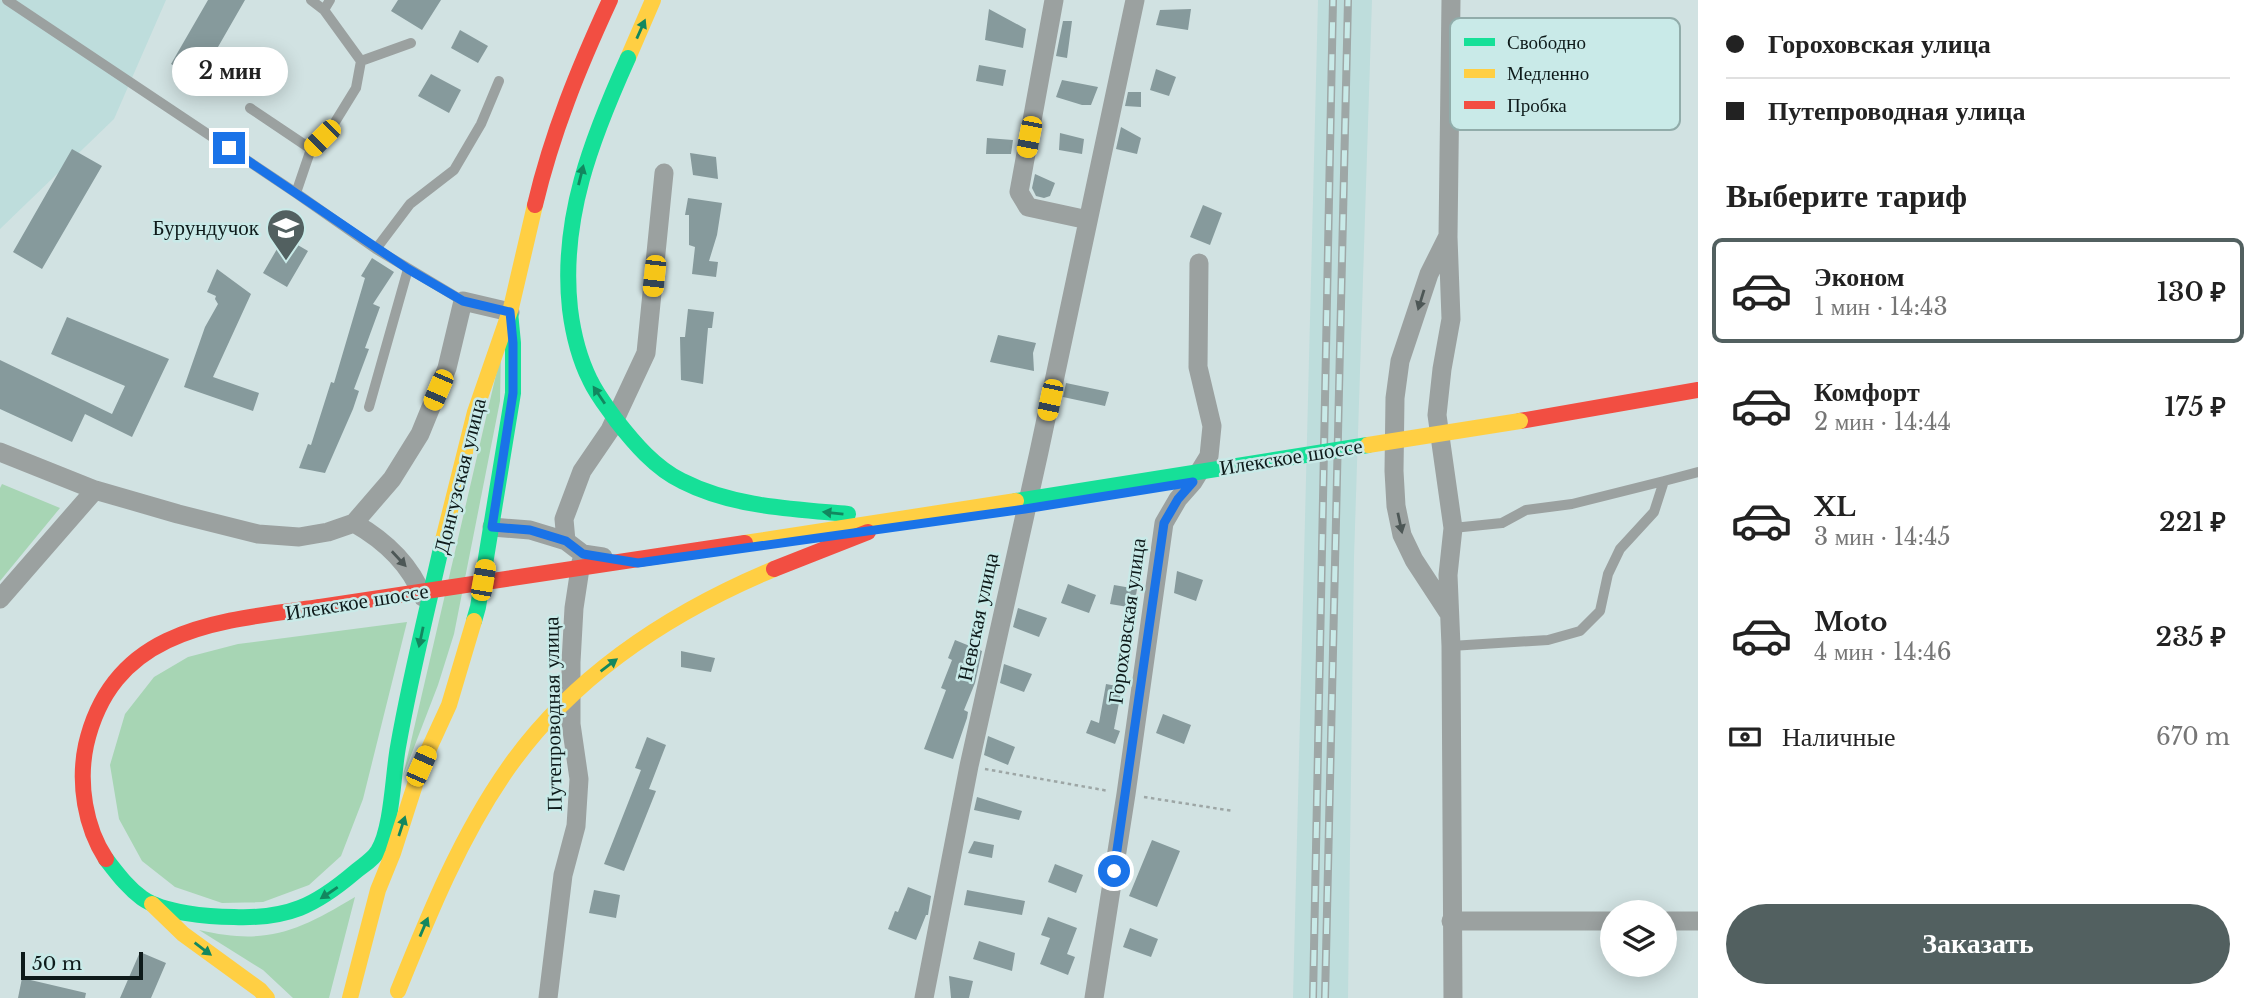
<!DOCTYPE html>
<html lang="ru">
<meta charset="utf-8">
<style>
:root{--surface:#fff;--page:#f6f6f6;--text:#222;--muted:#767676;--line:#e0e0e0;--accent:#526060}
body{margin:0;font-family:"Libre Baskerville",serif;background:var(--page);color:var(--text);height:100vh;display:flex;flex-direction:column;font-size:26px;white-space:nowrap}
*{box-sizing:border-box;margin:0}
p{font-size:23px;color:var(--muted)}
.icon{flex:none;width:38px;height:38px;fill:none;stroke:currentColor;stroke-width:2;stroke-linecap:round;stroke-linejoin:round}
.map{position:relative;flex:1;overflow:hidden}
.panel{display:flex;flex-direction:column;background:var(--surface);width:560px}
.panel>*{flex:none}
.guide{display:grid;align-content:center;height:154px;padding:0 28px;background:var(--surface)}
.fabs{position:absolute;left:1600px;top:900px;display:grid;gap:14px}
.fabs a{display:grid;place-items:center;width:77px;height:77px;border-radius:50%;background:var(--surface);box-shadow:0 4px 18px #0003;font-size:35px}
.scale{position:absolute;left:21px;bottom:18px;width:122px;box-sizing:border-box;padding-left:7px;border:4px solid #0e1a1a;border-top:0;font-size:19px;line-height:24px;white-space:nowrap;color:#0e1a1a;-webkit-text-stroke:5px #c9eae8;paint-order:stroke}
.end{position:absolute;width:32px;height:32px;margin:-16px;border:9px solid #1a73e8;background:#fff;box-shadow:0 0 0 4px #fff}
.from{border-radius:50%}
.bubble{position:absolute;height:49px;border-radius:24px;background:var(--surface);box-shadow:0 4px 18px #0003;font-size:23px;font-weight:600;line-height:49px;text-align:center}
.car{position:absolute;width:21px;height:42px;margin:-21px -10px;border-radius:9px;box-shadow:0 0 5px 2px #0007;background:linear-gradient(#f5c518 24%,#345 0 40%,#f5c518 0 76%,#345 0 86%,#f5c518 0)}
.guide b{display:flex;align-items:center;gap:24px;height:66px;font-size:26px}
.guide b+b{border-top:2px solid var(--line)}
.guide i{width:18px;height:18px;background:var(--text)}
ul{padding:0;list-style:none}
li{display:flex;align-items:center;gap:21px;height:105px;margin:0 14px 10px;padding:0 14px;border:4px solid transparent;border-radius:10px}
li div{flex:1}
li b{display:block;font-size:26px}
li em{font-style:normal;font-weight:600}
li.current{border-color:var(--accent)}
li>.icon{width:63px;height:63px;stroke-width:1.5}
h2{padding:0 28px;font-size:32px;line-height:84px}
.pay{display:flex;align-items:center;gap:18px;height:77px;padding:0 28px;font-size:26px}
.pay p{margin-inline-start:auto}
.button{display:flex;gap:14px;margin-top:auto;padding:14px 28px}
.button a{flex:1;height:80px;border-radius:42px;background:var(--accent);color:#fff;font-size:28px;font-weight:600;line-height:80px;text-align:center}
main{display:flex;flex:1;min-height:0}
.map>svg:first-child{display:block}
.built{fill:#bedddc}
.green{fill:#a7d5b4}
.building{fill:#869a9c}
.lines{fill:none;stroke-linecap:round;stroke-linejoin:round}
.path{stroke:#9da6a5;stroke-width:2.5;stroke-dasharray:3.5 3.5;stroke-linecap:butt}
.lane{stroke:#9ba1a0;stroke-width:10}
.street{stroke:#9ba1a0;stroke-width:19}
.fast{stroke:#16e098;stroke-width:16}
.slow{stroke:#ffcf43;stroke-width:16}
.jam{stroke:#f24e42;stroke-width:16}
.rail-casing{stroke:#9ea7a6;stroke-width:8}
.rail{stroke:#c9eae8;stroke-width:5;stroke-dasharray:16;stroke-linecap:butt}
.fast-bridge{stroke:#16e098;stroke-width:16}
.slow-bridge{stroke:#ffcf43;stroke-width:16}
.jam-bridge{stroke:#f24e42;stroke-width:16}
.oneway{fill:#12875f}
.oneway2{fill:#4d5756}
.route{stroke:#1a73e8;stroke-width:9}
.labels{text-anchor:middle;stroke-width:5;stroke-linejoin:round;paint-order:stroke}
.poi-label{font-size:21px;fill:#0e1a1a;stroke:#c9eae8;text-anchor:end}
.street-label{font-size:21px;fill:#0e1a1a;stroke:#c9eae8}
.key{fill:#c9eae8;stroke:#91acaa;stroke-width:2}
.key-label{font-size:19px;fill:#0e1a1a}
</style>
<main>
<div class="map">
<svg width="1698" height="998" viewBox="0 0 1698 998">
<rect width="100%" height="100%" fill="#d1e2e2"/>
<path class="built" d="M0,0H166L114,119L0,229Z
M1318,0H1372L1354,558L1348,998H1293Z"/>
<path class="green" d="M501,353L500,401L454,634L438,685L403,776Z
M2,484L60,508L0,581V488Z
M407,622L363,799L341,856L309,885L263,902L222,903L175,887L142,861L119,819L110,765L125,714L154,677L188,657L238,644Z
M355,897L329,998H293L263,970L199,930C267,946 298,931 355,897Z"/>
<path class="building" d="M208,0H245L199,80L171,64Z
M398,0H441L422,30L391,11Z
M989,9L1026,29L1023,48L985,40Z
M1191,9L1188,30L1156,25L1160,10Z
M1063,21H1072L1067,58L1056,56Z
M460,30L488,46L478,63L451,48Z
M979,65L1006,70L1003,86L976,81Z
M1156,69L1176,77L1169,96L1150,90Z
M431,74L461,90L449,113L418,96Z
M1062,80L1098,87L1091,105H1082L1056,97Z
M1128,92H1141V107L1125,106Z
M1121,127L1141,138L1137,154L1116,149Z
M1060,133L1084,139L1082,154L1059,150Z
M987,138L1013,140L1011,154H986Z
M72,149L102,166L42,269L13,252Z
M690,153L716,157L718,179L693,175Z
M1035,174L1055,183L1050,196L1044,198L1036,196L1032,188Z
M688,198L722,203L717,235L709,261L718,262L716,277L692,274L695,247L689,245V215H685Z
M1203,205L1222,213L1210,245L1190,237Z
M284,237L308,251L287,287L263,273Z
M372,258L394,272L373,304L380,307L365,348L369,349L354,389L359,391L353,409L325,473L299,468L308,444L311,445L331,382L334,383L365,278L361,276Z
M217,269L251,294L213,377L259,393L253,411L184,387L205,327L218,304L215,299L216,296L207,292Z
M688,309L714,312L712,328H708L703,384L681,380L680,337H685Z
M67,317L169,359L132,437L85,414L72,442L0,409V360L112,414L125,386L51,354Z
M998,335L1036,343L1033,353L1034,371L990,362Z
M1066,383L1109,392L1105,406L1063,397Z
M1177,571L1203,580L1196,601L1174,593Z
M1068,584L1096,595L1089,613L1061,603Z
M1114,585L1137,589L1134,608L1110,604Z
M1018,608L1047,618L1039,637L1013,627Z
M955,640L982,651L975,683L964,710L968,712L967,718L953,759L924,749L946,690L941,688L952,660L948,658Z
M681,651L715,658L711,672L681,667Z
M1004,664L1032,674L1024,692L1000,683Z
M1106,684L1122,687L1114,729L1120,731L1115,744L1086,733L1091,720L1099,723Z
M1163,714L1191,725L1184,744L1156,733Z
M988,736L1015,747L1008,765L984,755Z
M647,737L666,745L649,789L656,791L624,871L604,864L641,770L635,768Z
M977,797L1022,811L1019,820L974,810Z
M1152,840L1180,851L1157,907L1129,896Z
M974,841L994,845L992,858L968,853Z
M1055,864L1083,875L1076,893L1048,882Z
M908,887L931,896L928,915H926L916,940L888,929L895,911L898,912Z
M594,890L620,895L616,918L589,913Z
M967,890L1025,901L1022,915L964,905Z
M1048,917L1077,928L1067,954L1075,957L1068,975L1040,964L1050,938L1041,935Z
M1130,928L1158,939L1151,957L1123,947Z
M979,941L1015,953L1012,971L973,959Z
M140,952L166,963L151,998H120Z
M949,976L973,981L969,998H951Z
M22,978L86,993L85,998H18Z"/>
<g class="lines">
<path class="path" d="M985,769L1109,791
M1144,797L1233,811"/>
<path class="lane" d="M7,0L296,193L376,249L463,301
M324,10L330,0
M361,61L411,43
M250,108L311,149
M296,193L311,149L332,127L356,88L361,61L324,10L311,0
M376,249L410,204L454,170L481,124L499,81
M369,407L408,269
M1453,528L1502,523L1526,510L1572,504L1664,481
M1451,646L1548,640L1580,631L1600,611L1608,574L1620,549L1654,512L1664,481L1698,472"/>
<path class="street" d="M1054,0L1019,192L1028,207L1088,220
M1451,0L1448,237L1451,319L1442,369L1437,415L1453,528L1448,575L1451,646L1453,998
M1447,238L1429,274L1400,361L1395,398L1394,471L1396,506L1402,535L1414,560L1448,612
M0,452L95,490L178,514L258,534L299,537L328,532L354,523
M354,523L392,479L420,434L447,368L463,301L510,312
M354,523C384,540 410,564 423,597
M492,527L530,530L566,541L583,554L603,557
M566,541L564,519L582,471L610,430L646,353L664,173
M0,599L95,490
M1451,921H1612
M1664,921H1698
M548,998L563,875L576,826L579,779L571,724V662L574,608L581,562
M924,998L969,766L1039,452L1135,0
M1094,998L1126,794L1164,523L1178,499L1193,482L1209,456L1212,426L1198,367L1199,263"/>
<path class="fast" d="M474,621L478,607L513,393V343L510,312
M106,859C117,873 127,887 142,898C163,913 209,917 234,917C288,919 315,906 355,872C363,865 373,860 378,851C392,829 393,774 398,747C410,678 427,611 442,544"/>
<path class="slow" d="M628,58L653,0
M442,544L475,412L511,308L535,205
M152,904L183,934L260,990L267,998
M350,998L378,890L393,853L421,766L449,705L474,621"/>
<path class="jam" d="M535,205C552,133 579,67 610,0
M1520,421L1698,390
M106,859C85,827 78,783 86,745C113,627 219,621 320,607"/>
<defs>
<path id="rail" d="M1313,998L1333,0
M1325,998L1348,0"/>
</defs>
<use href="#rail" class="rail-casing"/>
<use href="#rail" class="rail"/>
<path class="fast-bridge" d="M628,58C592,138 560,219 570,309C573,333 579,358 590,380C597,395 607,407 616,420C634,443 655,468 682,481C733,507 792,509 848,514
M1016,501L1368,445"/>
<path class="slow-bridge" d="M1368,445L1520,421
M745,543L1016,501
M398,991C429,914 461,835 509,767C574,675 671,612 774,569"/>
<path class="jam-bridge" d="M774,569L868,532
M320,607L745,543"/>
</g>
<defs><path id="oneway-solid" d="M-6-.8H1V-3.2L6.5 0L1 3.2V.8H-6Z" transform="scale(1.75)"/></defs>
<g class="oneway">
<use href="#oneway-solid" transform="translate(641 29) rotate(-66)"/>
<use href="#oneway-solid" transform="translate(581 175) rotate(-76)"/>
<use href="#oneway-solid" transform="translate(599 395) rotate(-124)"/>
<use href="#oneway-solid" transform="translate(833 513) rotate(-174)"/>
<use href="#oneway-solid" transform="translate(421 637) rotate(102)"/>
<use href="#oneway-solid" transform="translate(609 665) rotate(-37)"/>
<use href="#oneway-solid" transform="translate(402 826) rotate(-72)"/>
<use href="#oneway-solid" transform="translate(329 893) rotate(146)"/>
<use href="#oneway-solid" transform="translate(424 927) rotate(-67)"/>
<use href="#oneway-solid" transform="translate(203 949) rotate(37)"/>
</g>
<g class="oneway2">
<use href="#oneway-solid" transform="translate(1421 300) rotate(107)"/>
<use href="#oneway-solid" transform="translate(1400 523) rotate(78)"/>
<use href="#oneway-solid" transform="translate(399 559) rotate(47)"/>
</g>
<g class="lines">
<path class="route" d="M229,148L408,269L463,301L510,312L513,343V393L492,527L530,530L566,541L583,554L638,563L1025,509L1193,482L1178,499L1164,523L1114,871"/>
</g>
<defs>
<symbol id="school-pin" viewBox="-11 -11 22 30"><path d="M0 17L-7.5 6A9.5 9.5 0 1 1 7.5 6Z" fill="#526060" stroke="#c9eae8"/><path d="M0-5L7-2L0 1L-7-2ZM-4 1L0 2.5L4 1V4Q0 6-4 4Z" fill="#fff"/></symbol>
</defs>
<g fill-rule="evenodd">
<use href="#school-pin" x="264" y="206" width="44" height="60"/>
</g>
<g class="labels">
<g class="poi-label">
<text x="259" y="235">Бурундучок</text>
</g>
<g class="street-label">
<text transform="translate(1291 457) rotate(-9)" y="7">Илекское шоссе</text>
<text transform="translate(460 476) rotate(-76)" y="7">Донгузская улица</text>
<text transform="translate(357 602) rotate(-9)" y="7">Илекское шоссе</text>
<text transform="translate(978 617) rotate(-78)" y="7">Невская улица</text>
<text transform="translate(1127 621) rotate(-82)" y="7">Гороховская улица</text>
<text transform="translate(553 714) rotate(-91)" y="7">Путепроводная улица</text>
</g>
</g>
<rect x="1450" y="18" width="230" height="112" rx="10" class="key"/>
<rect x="1464" y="38" width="31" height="8" fill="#16e098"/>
<rect x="1464" y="69" width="31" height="9" fill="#ffcf43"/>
<rect x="1464" y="101" width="31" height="8" fill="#f24e42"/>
<g class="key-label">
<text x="1507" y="49">Свободно</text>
<text x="1507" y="80">Медленно</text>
<text x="1507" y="112">Пробка</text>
</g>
</svg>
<div class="fabs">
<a><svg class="icon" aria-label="layers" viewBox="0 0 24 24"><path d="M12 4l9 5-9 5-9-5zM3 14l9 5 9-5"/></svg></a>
</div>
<div class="scale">50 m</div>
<i class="end from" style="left:1114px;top:871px"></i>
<i class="end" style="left:229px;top:148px"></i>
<div class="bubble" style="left:172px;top:47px;width:116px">2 мин</div>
<i class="car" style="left:1029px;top:137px;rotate:191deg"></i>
<i class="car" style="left:322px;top:138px;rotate:225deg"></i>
<i class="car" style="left:654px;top:276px;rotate:186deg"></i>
<i class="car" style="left:438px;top:390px;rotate:203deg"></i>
<i class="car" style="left:1050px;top:400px;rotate:192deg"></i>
<i class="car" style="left:483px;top:580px;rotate:10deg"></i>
<i class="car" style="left:421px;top:766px;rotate:24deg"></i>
</div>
<section class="panel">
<div class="guide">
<b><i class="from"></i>Гороховская улица</b>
<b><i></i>Путепроводная улица</b>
</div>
<h2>Выберите тариф</h2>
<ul>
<li class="current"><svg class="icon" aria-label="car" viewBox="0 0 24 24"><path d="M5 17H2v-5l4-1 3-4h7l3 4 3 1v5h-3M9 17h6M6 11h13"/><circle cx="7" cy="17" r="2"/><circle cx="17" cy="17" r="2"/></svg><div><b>Эконом</b><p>1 мин · 14:43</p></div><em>130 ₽</em></li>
<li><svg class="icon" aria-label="car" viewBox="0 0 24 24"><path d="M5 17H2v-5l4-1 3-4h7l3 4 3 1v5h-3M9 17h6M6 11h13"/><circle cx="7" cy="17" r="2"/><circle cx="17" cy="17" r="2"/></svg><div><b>Комфорт</b><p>2 мин · 14:44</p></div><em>175 ₽</em></li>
<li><svg class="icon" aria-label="car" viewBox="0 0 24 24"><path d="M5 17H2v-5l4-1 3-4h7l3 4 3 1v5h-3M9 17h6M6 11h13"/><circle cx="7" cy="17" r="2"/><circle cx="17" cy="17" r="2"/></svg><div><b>XL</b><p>3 мин · 14:45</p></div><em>221 ₽</em></li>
<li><svg class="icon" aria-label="car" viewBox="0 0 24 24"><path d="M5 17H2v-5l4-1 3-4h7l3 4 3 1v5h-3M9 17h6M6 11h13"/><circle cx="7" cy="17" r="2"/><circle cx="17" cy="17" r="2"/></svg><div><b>Moto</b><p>4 мин · 14:46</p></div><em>235 ₽</em></li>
</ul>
<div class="pay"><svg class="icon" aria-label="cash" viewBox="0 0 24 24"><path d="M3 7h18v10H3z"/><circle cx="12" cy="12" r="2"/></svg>Наличные<p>670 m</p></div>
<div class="button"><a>Заказать</a></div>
</section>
</main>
